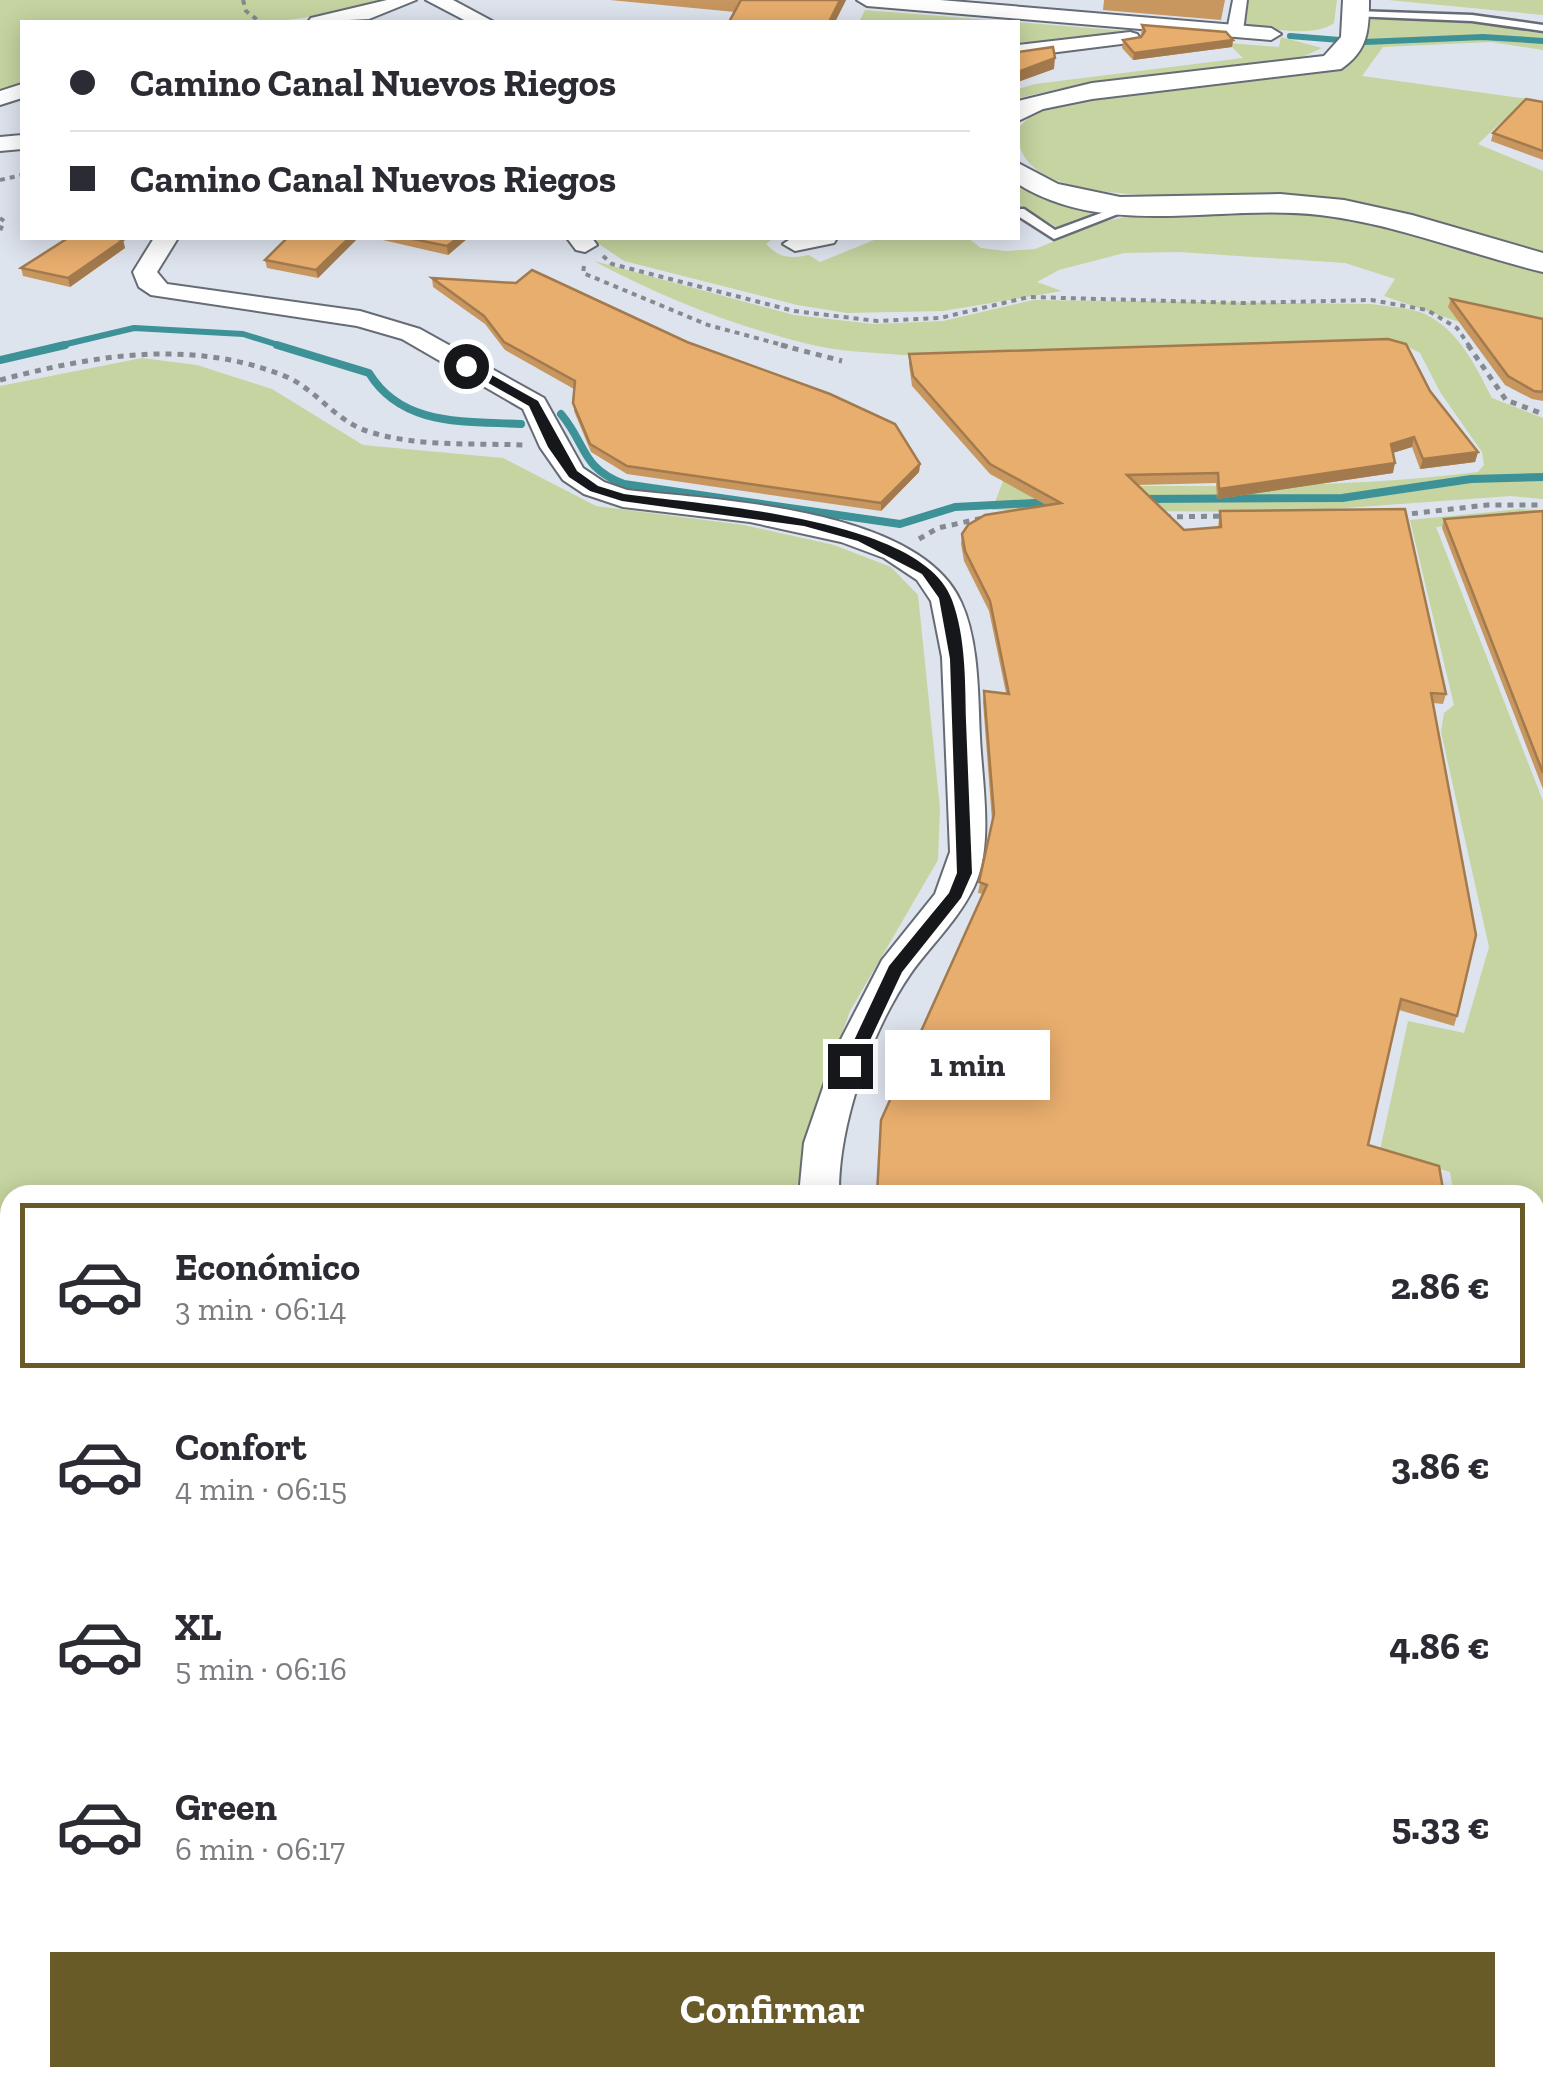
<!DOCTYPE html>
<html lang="es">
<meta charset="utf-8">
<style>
:root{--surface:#fff;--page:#f7f7f7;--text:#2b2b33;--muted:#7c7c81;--line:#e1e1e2;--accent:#695b28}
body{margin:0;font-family:"Zilla Slab",serif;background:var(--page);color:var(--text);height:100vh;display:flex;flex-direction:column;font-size:38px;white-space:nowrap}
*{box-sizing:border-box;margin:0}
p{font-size:32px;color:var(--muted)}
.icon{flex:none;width:55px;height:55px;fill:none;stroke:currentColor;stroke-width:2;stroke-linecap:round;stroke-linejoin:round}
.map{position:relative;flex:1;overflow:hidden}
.drawer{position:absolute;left:0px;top:1185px;width:1545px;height:902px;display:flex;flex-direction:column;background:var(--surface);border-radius:30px 30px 0 0;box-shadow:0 5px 25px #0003}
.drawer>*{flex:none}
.top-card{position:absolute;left:20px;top:20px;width:1000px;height:220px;border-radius:0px;box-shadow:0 5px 25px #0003;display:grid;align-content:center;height:220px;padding:0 50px;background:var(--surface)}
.end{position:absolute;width:45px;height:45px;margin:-22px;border:12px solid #15171b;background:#fff;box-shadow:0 0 0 5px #fff}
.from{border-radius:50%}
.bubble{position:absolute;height:70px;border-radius:0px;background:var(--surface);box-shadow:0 5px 25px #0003;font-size:32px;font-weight:700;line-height:70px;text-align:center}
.top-card b{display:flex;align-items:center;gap:35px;height:95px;font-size:38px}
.top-card b+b{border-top:2px solid var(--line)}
.top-card i{width:25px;height:25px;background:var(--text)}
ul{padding:18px 0 0;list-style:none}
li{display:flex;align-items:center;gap:30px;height:165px;margin:0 20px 15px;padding:0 30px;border:5px solid transparent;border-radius:0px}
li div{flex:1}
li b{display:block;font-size:38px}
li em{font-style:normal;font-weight:700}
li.selected{border-color:var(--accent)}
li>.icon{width:90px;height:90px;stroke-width:1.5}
.button{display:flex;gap:20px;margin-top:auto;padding:20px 50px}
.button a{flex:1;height:115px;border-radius:0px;background:var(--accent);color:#fff;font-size:40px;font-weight:700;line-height:115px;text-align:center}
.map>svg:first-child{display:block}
.green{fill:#c5d4a0}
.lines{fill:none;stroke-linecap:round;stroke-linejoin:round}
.stream-far2{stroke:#3c9296;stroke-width:6}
.stream-far1{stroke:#3c9296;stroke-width:8}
.stream{stroke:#3c9296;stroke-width:12}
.service-casing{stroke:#666c75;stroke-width:5}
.pedestrian-casing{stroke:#666c75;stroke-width:4}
.minor-casing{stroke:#666c75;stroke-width:4}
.tertiary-casing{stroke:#666c75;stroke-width:4}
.path-far1{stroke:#858a91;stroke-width:4;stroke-dasharray:5 5;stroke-linecap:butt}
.path{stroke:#858a91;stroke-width:5;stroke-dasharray:6 6;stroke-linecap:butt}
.service{fill:#fff;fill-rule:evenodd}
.pedestrian{fill:#fff;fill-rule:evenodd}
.minor{fill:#fff;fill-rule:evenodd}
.tertiary{fill:#fff;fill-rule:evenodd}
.wall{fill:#c8965f}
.shaded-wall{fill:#a27a4d}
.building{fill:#e8ae6e;stroke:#a27a4d;stroke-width:2.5}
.route{fill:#15171b}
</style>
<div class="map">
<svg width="1543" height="2086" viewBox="0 0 1543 2086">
<rect width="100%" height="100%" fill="#dee4ee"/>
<path class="green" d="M0,0H379C272,37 136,22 22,22V84L0,91Z
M1246,0H1337L1334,23C1312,39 1267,27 1241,25Z
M1388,0H1543V15Z
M865,10L1128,31L1134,32L1018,43V22H859Z
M1388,19L1486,24L1543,34V50L1491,42L1383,47L1362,76L1543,101V108L1518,106L1478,144L1543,171V257C1484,241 1426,218 1366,205C1335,197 1299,194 1267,193C1216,192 1005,216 1019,127L1035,112L1071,100L1354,56L1362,50L1367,20Z
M1281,37L1322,48L1300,58L1077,85L1018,98V89L1035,84L1243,58L1228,43L1279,47Z
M1018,187L1104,211L1058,228L1018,204Z
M1310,211L1380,224L1543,269V328L1473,312L1459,322L1384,296L1395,279L1345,263L1179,252L1124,253L1059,270L1037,282L1062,291L943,311L847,313L797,305L624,261L596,242L599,238H767L771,240L766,244C779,258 790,259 809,255L820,262L879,238H968L981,248L1006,251L1035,249L1102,222L1133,215Z
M594,261L794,315L874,324L943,321L1033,300L1371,304C1388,307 1410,307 1425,314C1459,330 1476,367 1492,398L1543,418V499L1511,496L1290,512L992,510L1003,481L1037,485C1184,486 1333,490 1478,472L1484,465L1482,452L1440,392L1420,353L1395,340L901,355C873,352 844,352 817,346C742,329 662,298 594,261Z
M142,358L197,365L272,389L363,445L503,458L596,506L744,525L834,545L891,567L918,595L940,808L938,860L850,1011L813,1114L797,1186L799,1195H10V1909L0,1917V386Z
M1520,509L1543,510V515L1436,527L1543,801V1230L1535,1228V1195H1454L1450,1172L1380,1150L1408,1021L1464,1033L1489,947L1441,732L1444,713L1454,705L1410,520Z
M180,2078H344L349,2086H184Z"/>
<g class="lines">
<path class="stream-far2" d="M1290,36L1340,40
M1365,42L1483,37L1543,41
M54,347L134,328L243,334L285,347"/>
<path class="stream-far1" d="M277,345L369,373C402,427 465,421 521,424
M0,360L65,345
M561,414C587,445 581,468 624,484L900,524L955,507L1053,502
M1140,499L1342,498L1471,479L1543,477"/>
<path class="stream" d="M0,1822L10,1823
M271,2078L276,2086"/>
<defs>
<path id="service" d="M1356,11L1472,15L1543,25V31L1472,21L1352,16V12Z
M1131,202L1141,205L1054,239L1018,216V209H1024L1055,230Z"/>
<path id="pedestrian" d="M1233,0H1247L1243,31L1235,36L1227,31Z"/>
<path id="minor" d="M387,0H416L369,19L308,22L311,18Z
M426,0H453L494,22H468Z
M857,0H940L1271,28L1281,34L1271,40L867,6Z
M1130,32L1137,34L1140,38L1137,42L1018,57V45Z
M22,84V98L0,105V91Z
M22,135V149L0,151V137Z
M154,238H178L157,272L167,284L360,311L420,329L544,398L583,468L604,482L627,490C716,500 919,508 961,602C979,641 978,695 980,737C982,783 994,845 974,887C958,920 932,944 911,973C871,1031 838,1125 839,1195H799L804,1143L837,1047L882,960L935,894L950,852L942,657L931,601L917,580L884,558L841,542L750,522L623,507L584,494L563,480L540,447L523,409L402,339L357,326L151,295L139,287L133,272Z
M567,238H592L597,245L585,252L576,250Z
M792,238H837L834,243L795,251L783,244Z
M10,1944V2000L0,2004V1948Z"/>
<path id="tertiary" d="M1343,0H1369C1369,30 1368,51 1341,69L1092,99L1043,109L1018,121V101L1092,83L1324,56L1341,37Z
M1018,163L1058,184L1120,197L1280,194L1344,200L1412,215L1543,253V272C1468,254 1397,224 1320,215C1220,203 1108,240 1018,184Z"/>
</defs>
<use href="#service" class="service-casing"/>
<use href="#pedestrian" class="pedestrian-casing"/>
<use href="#minor" class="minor-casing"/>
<use href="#tertiary" class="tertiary-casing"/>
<path class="path-far1" d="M243,0L246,11L260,22
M0,180L22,175
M0,218L4,221L0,231
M603,256L612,264L794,311L877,321L940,318L1029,297L1242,303L1371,300L1427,310L1457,328L1470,347
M584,266L583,273L708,325L790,347"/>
<path class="path" d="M781,345L842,361
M1468,345L1506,400L1543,414
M0,380C96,355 192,338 287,377C318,391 336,422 370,432C418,447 473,443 523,445
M1400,515L1487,505H1543
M1165,517L1227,516
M919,539L938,528L983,518"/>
<use href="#service" class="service"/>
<use href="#pedestrian" class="pedestrian"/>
<use href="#minor" class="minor"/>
<use href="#tertiary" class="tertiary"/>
</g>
<path class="wall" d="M610,0H846L835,22H729L735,12Z
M1104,0H1225L1221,20L1103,10Z
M1142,25L1233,40L1232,47L1133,60L1122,48L1123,40L1141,37Z
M1543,102V160L1491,141L1493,133Z
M358,238L318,278L267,268L265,260Z
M374,238H468L448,255Z
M123,240L125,248L70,287L23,276L21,268Z
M432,278L920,464L919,472L881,511L627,474L591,452L574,411V389L505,350L485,324L433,287Z
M1451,299L1543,319V401L1532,399L1505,385L1448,307Z
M909,354L1430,391L1478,452L1475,462L1420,469L1412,447L1393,453V473L1217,499L1216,483L1137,485L1184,530L1218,527L1220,511L1446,694L1443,704L1433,703L1457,1016L1454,1026L1399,1010L1368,1145L983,894L978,893L992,821L983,702L984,691L1006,693L989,611L964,561L961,544L962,534L1046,505L990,474L912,386L909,364Z
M1543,511V789L1442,528L1444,519Z
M1535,1225L1543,1227V1337L1535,1303Z
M1538,1354L1543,2086L1535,2078V1360Z
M387,2078H1072L1070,2086H396Z"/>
<path class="shaded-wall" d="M840,0H846L835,22H829Z
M1233,40L1232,47L1133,60L1134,53Z
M1055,58L1054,69L1018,82V72Z
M349,238H358L318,278L316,270Z
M458,238H468L448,255L447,246Z
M123,240L125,248L70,287L68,278Z
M1414,437L1412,447L1389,454L1391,444Z
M1478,452L1475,462L1420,469L1423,459Z
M1395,463L1393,473L1217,499L1219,489Z
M920,464L919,472L881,511V503Z"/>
<path class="building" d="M741,0H840L829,22H729Z
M1142,25L1226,32L1233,40L1134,53L1123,40L1141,37L1145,31Z
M1053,47L1055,58L1018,72V52Z
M1526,99L1543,102V151L1493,133Z
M68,238H114L123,240L68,278L21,268Z
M287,238H349L316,270L265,260Z
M408,238H458L447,246Z
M532,270L687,342L830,394L895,424L920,464L881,503L627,466L590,444L573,403L575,381L504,342L484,316L432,278L516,283Z
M1451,299L1543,319V392L1534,391L1508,376Z
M1388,339L1406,344L1430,391L1478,452L1423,459L1414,437L1391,444L1395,463L1219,489L1218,473L1127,475L1184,530L1221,527L1220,511L1405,509L1446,694L1431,693L1476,935L1457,1016L1401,999L1368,1145L1439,1166L1444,1195H877L881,1120L987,885L979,882L994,814L984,691L1009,694L990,601L965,551L962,534L968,525L985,515L1061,503L990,464L913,376L909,354Z
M1543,511V773L1444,519Z
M1535,1225L1543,1227V1312L1535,1278Z
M1543,1345V2086H1180L1184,2078H1535V1571L1538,1567V1354Z
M10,2009V2078H179L184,2086H0V2017Z
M391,2078H1072L1070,2086H402Z"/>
<path class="route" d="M462,363H470L538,401L577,471L598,486L624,494C701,505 923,517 952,600C966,638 965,682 966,721C968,772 970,822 972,873L961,898L902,972L856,1070L850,1072L842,1066L889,966L949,893L957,873L950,659L939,598L922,574L858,541L804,526L622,501L590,491L569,477L548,447L529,406L462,368Z"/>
</svg>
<i class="end from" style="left:466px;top:366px"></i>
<i class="end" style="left:850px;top:1066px"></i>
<div class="bubble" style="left:885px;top:1030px;width:165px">1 min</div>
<div class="top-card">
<b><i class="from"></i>Camino Canal Nuevos Riegos</b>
<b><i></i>Camino Canal Nuevos Riegos</b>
</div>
<section class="drawer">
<ul>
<li class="selected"><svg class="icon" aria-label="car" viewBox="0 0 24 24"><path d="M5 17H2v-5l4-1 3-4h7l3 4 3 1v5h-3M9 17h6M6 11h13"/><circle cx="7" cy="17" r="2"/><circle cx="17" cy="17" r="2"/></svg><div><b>Económico</b><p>3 min · 06:14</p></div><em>2.86 €</em></li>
<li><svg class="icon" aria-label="car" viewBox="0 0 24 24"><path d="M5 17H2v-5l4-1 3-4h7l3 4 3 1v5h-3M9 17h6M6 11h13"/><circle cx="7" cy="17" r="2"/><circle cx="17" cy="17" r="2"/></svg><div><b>Confort</b><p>4 min · 06:15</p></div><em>3.86 €</em></li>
<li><svg class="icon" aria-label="car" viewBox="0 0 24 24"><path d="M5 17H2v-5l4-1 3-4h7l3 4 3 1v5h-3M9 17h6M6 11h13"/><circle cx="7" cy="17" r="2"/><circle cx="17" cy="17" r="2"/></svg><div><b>XL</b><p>5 min · 06:16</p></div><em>4.86 €</em></li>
<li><svg class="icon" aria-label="car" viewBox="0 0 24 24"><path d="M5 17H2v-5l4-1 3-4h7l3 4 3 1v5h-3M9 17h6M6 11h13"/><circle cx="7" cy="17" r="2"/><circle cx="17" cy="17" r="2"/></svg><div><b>Green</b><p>6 min · 06:17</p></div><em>5.33 €</em></li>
</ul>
<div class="button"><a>Confirmar</a></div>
</section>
</div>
